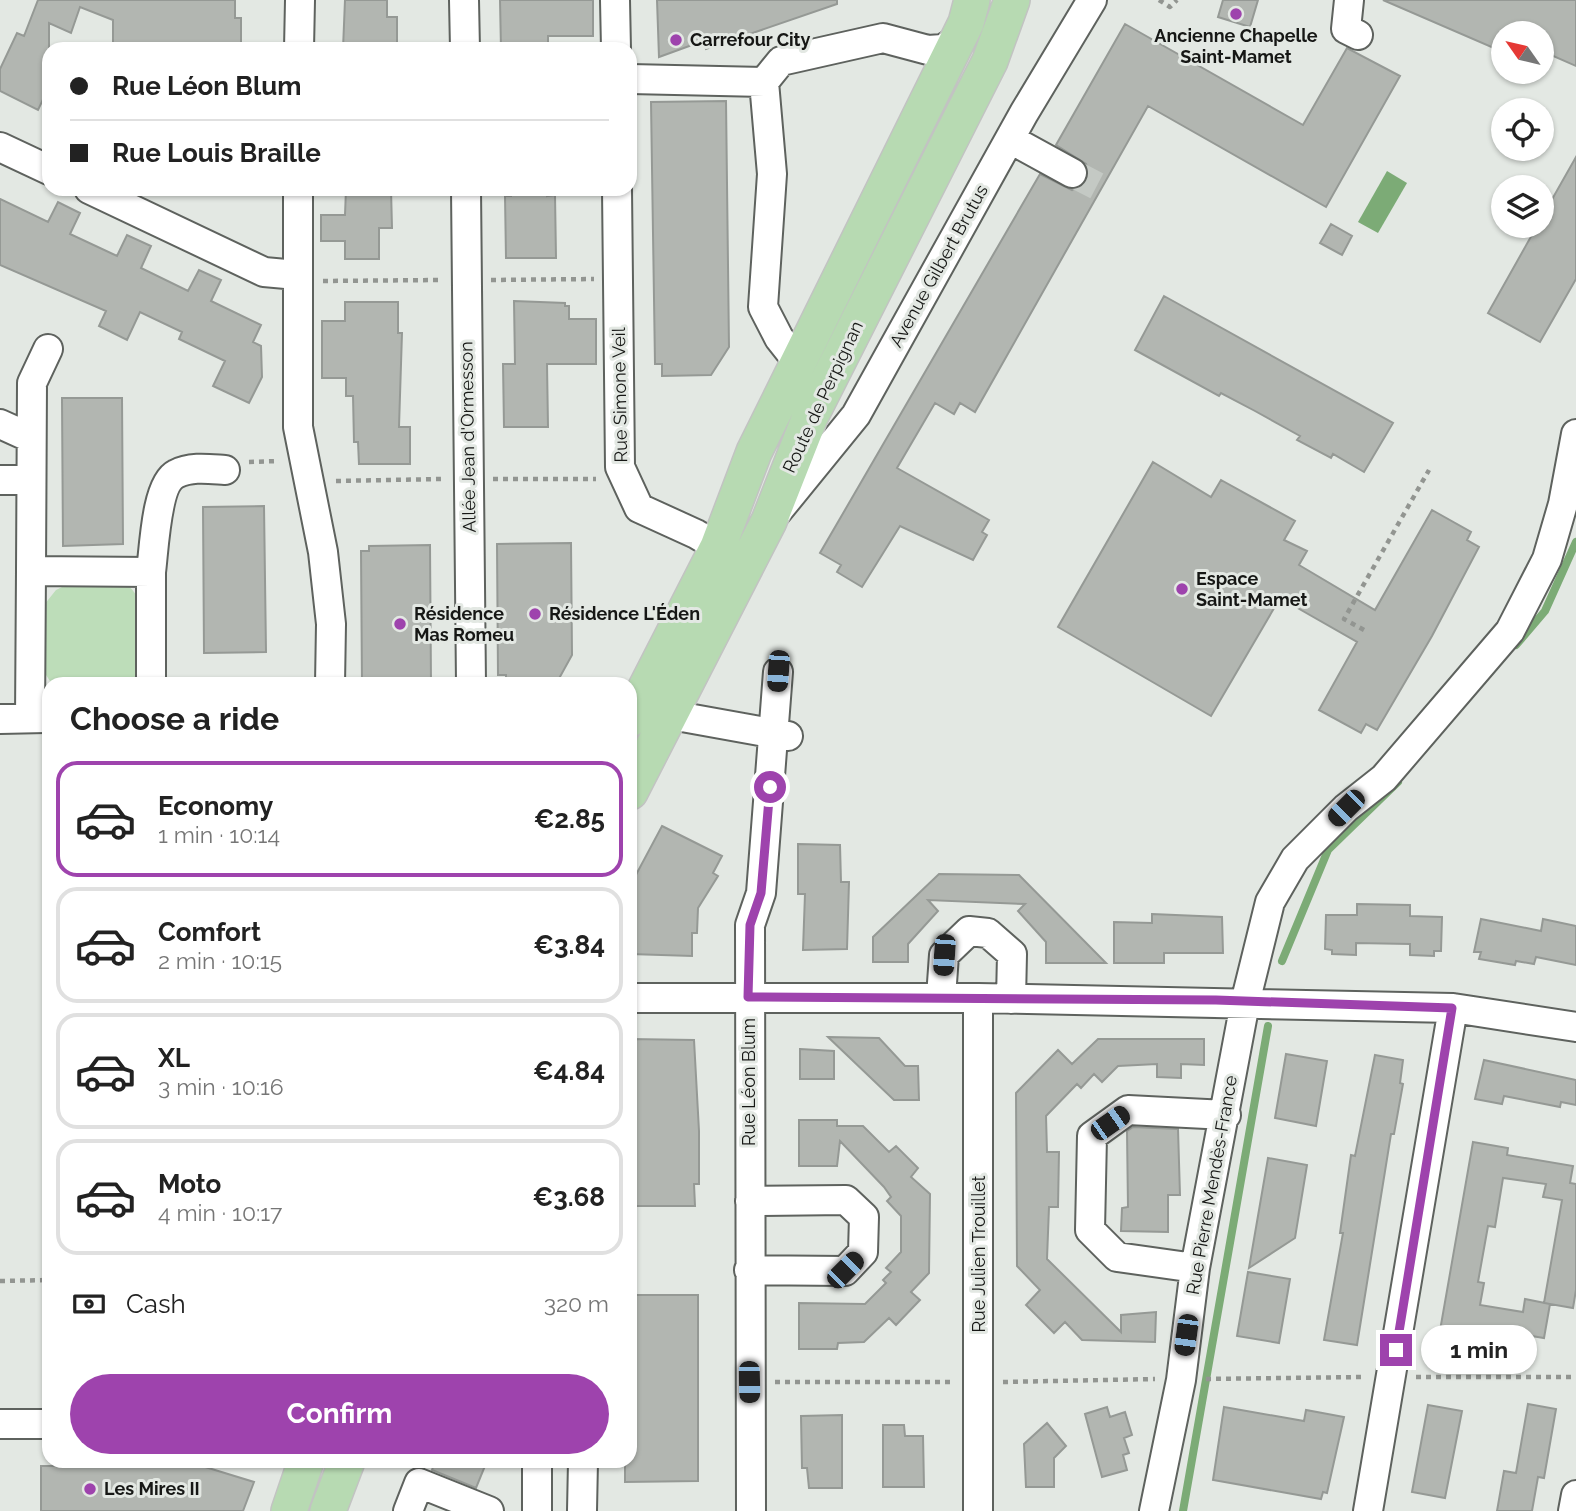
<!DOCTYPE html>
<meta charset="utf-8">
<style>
:root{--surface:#fff;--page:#f6f6f6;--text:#222;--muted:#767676;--line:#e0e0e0;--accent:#9e43ad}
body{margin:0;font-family:Raleway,sans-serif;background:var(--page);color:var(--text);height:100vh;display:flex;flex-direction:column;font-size:26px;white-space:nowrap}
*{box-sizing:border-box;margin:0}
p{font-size:23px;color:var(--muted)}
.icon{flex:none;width:38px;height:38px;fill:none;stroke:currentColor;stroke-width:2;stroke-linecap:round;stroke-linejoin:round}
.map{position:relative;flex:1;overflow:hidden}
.details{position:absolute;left:42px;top:677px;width:595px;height:791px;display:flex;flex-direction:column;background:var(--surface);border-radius:21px;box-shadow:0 2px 5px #0004}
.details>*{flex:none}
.hud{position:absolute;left:42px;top:42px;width:595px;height:154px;border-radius:21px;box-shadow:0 2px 5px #0004;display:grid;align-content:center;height:154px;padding:0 28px;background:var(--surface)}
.needle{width:46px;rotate:304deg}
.tools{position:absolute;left:1491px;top:21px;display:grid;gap:14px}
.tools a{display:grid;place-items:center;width:63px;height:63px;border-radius:50%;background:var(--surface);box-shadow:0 2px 5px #0004;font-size:35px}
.end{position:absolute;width:32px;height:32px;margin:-16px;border:9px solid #9e43ad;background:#fff;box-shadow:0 0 0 4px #fff}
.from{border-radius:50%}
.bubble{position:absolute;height:49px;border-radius:24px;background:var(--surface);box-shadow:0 2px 5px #0004;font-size:23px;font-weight:700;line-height:49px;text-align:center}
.car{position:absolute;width:21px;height:42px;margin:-21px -10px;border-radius:9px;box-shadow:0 0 5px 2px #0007;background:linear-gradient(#222 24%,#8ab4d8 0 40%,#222 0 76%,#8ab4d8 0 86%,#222 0)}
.hud b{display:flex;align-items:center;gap:24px;height:66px;font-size:26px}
.hud b+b{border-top:2px solid var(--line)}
.hud i{width:18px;height:18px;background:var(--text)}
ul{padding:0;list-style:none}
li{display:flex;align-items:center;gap:21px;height:116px;margin:0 14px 10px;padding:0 14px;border:4px solid var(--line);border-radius:21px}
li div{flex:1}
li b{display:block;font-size:26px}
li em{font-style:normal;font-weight:700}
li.on{border-color:var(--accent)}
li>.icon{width:63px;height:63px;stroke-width:1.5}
h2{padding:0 28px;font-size:32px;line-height:84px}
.pay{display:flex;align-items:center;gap:18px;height:77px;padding:0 28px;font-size:26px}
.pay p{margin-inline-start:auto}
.button{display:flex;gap:14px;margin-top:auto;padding:14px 28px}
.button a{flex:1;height:80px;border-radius:42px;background:var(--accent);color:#fff;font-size:28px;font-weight:700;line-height:80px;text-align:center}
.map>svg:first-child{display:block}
.green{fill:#bdddb9}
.water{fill:#7cab76}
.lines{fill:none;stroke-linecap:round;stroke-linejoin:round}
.stream{stroke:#7cab76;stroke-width:8}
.building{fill:#b2b6b1;stroke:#959995;stroke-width:2}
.minor-tunnel{stroke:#c4c9c4;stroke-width:28;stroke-dasharray:28 14;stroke-linecap:butt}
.minor-casing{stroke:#5e625e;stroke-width:32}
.major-casing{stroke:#c2c3c2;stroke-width:38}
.path{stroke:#929591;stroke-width:4.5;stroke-dasharray:5 5;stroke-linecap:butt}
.minor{stroke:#fff;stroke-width:28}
.major{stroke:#b7dab2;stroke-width:35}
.route{stroke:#9e43ad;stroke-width:9}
.poi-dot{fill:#9e43ad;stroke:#e3e8e3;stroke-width:2.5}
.labels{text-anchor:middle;stroke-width:6;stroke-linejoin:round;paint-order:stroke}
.poi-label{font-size:18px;font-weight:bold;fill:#161715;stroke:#e3e8e3;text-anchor:start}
.street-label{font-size:18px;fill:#161715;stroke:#e3e8e3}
</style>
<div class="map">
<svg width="1576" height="1511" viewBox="0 0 1576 1511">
<rect width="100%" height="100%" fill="#e3e8e3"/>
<path class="green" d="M70,583C86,583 104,581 120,583C152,588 141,655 140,678L137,684H52L46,675L44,605L56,590Z"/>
<path class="water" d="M1387,171L1407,183L1378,233L1358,222Z"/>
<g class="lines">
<path class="stream" d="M1516,645L1545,611L1576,542
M1282,961L1328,850L1398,782
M1183,1511L1268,1026"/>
</g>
<path class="building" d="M38,0H235V18H241V49H113V20L80,7L71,33L49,23V87L38,110L0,91V69L17,33L24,36Z
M345,0H387V17H397V49H343Z
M500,0H593V36H548V49H501Z
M657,0H837V4L706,49L703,41L659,57Z
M1223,0H1258L1250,27L1218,17Z
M1383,0H1576V66L1542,51V33H1503V52Z
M1125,24L1303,125L1347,48L1400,76L1326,207L1148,106L975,412L960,403L954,414L935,403L897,468L989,520L982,532L987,535L973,560L900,526L862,587L837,572L841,565L820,553L1040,174L1072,190L1086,182L1089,173L1086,164L1056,145Z
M726,101L729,347L711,375L662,376V364H655L651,102Z
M1576,157V279L1540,342L1488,313L1537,226H1542V217Z
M346,189H391L392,228H379V259H345V241H321V215H345Z
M511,189H547V196L555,195L556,258H506L505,196H511Z
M0,199L48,222L58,202L80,213L70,234L117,256L127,235L151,246L141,268L188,291L199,270L221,280L211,301L261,325L253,342L261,346L262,377L249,403L213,386L225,361L179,339L182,332L140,312L127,340L99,326L106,311L0,265Z
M1331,224L1352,236L1342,255L1320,243Z
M1164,296L1393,423L1364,472L1333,454L1331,458L1297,440L1300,436L1255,411L1221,393L1219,396L1135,350Z
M514,301L565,303V306H569V319H596V364H547L548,427H504L503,364H515Z
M345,302H398V333H402L399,427H410V464H359L358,442H354L353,396H346V378H322V321H345Z
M62,398H122L123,544L63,546Z
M1153,462L1211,497L1221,480L1295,521L1284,540L1307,551L1299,565L1375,610L1432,510L1471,532L1467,540L1479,547L1432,636L1377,730L1366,724L1361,733L1319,710L1357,642L1280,598L1211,716L1058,627Z
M264,506L266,652L204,653L203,507Z
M571,543L572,655L556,684H506V675H498L497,544Z
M430,545L431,684H362L361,551H369V546Z
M662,826L722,856L713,873L718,876L698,908L697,933H692V956L630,954V886Z
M798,844L840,845L841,882H849L847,949L803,950L805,894H798Z
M939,874L1019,875L1106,963H1046V942L1018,911L1025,904L928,900L938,911L908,944V962H873V937Z
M1357,904L1410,905V916L1442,917L1441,951H1434V956L1410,955V944L1356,943V955L1332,954V950L1325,949L1326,915H1357Z
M1152,914L1222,917L1223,953H1164V963H1114V922L1152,923Z
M1481,919L1541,931L1543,919L1576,926V965L1536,957L1534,964L1516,961L1515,965L1479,959L1481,952H1474Z
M828,1037L879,1038L905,1066H918L919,1100H894Z
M630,1039L694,1040L699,1131V1184H694L695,1206H630Z
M1098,1039H1204V1065L1181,1064V1078L1157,1077V1064L1118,1066L1102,1082L1094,1074L1081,1088L1077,1084L1046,1116L1047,1152H1059L1058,1207H1049L1047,1259L1121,1332V1315L1156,1312L1155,1342L1082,1340L1065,1322L1054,1333L1026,1305L1040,1290L1017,1266L1016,1093L1058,1050L1072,1064Z
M800,1049L834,1051V1079H800Z
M1286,1054L1327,1061L1316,1126L1275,1118Z
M1375,1055L1403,1060L1400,1083L1403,1084L1394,1134H1391L1357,1345L1324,1340L1343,1233H1340L1351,1155L1355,1156Z
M1484,1060L1576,1080V1105L1561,1102L1560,1107L1504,1096L1502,1104L1475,1099Z
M799,1120H837V1126H863L889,1152L896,1146L918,1168L911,1177L930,1194L929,1273L911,1292L920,1300L896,1325L889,1318L864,1342L838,1343L837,1349H799V1303L865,1304L886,1283L883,1280L891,1272L886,1268L901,1252V1216L887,1201L891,1197L884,1187L840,1141L837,1166H799Z
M1133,1127L1178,1129L1180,1195H1168V1232L1121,1231L1122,1208L1128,1207L1127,1131Z
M1473,1142L1508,1148L1507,1155L1573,1166L1570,1183L1576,1184V1290L1573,1308L1544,1303L1562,1200L1543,1197L1546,1184L1503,1178L1495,1227L1488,1226L1478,1282L1484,1283L1480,1305L1523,1312L1525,1299L1550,1304L1544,1338L1477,1327L1475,1341L1460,1338L1459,1346L1438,1342Z
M1268,1158L1307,1165L1295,1238L1249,1268Z
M1248,1272L1290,1279L1279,1343L1237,1336Z
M630,1295H698V1481L625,1482V1461H630Z
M1528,1404L1556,1409L1544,1478L1538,1477L1532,1511H1497L1504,1471L1516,1473Z
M1428,1405L1462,1411L1445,1498L1412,1492Z
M1107,1407L1110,1417L1125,1412L1132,1435L1124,1438L1129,1453L1123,1455L1127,1470L1102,1477L1085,1414Z
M1224,1407L1304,1421L1306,1410L1344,1417L1327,1493L1323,1492L1321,1499L1213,1480Z
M842,1415V1488H809L807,1468H802L801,1416Z
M1047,1423L1066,1446L1054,1458V1487H1026L1024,1444Z
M883,1425H904L905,1436H923L924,1487H883Z
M435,1461H487L476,1488L432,1470Z
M41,1466H202L254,1482L243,1511H41Z"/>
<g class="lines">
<path class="minor-tunnel" d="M1072,173L1097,186"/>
<defs>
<path id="minor" d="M464,0L465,49
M615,0L616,49
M1349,0L1346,29L1358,35
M299,49L300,0
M630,79L764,82
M1010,139L1072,173
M0,147L49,170
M89,189L264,272L297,275
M298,189V427L323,552L331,624L330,684
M466,189L471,684
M617,189L620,467L639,508L696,534L718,547
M798,362L779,338L763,307L772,174L764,82L781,61L883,38L928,50L943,49L957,40
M0,424L31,438
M0,480H31
M777,512L856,415L1024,113L1092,0
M31,571L32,383L48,349
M151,572C154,550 156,484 176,474C191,466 210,469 225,470
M671,715L788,736
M30,718L31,571L151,572V684
M0,719L46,718
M941,997L944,955L969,931L988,933L1012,954L1011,999
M630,998H978L1453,1008L1576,1027
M1195,1268L1117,1257L1090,1230L1092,1136L1128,1110L1226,1115
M749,1270L845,1271L863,1252L864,1217L846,1200L750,1201
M0,1424H49
M408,1511L419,1483L489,1511
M537,1511V1461
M582,1511L583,1461
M751,1511L750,925L761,893L778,672
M978,1511V998
M1154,1511L1181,1380L1195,1268L1245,1003L1270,902L1295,859L1346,808L1384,778L1510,631L1547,559L1563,504L1576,434
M1368,1511L1453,1008
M1573,1511L1576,1495"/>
<path id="major" d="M630,719L718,547L754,452L966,23L972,0
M630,792L769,521L810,417L990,61L1012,0
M289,1511L306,1461
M328,1511L347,1461"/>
</defs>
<use href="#minor" class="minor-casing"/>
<use href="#major" class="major-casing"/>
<path class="path" d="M1159,0L1170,7L1177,0
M491,280L594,279
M323,281L440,280
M249,462L279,461
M493,479H596
M336,481L442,479
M1364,630L1344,619L1429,470
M0,1281L49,1280
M1416,1377H1576
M1206,1379L1365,1377
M775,1382H952
M1003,1382L1155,1379"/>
<use href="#minor" class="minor"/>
<use href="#major" class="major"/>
</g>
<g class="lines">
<path class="route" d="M770,787L761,893L750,925L748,997L1216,1000L1452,1008L1396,1350"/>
</g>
<g class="poi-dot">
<circle cx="1236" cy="14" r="7"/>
<circle cx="676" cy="40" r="7"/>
<circle cx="1182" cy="589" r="7"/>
<circle cx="535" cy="614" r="7"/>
<circle cx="400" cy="624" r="7"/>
<circle cx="90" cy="1489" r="7"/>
</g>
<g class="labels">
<g class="poi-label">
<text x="1236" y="42" text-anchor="middle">Ancienne Chapelle<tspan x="1236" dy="21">Saint-Mamet</tspan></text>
<text x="690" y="46">Carrefour City</text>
<text x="1196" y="585">Espace<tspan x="1196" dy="21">Saint-Mamet</tspan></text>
<text x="414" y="620">Résidence<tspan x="414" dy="21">Mas Romeu</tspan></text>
<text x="549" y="620">Résidence L'Éden</text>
<text x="104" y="1495">Les Mires II</text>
</g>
<g class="street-label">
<text transform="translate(939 266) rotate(-61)" y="6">Avenue Gilbert Brutus</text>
<text transform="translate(620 395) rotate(-91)" y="6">Rue Simone Veil</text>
<text transform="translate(823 397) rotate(-65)" y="6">Route de Perpignan</text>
<text transform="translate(468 437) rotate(-91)" y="6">Allée Jean d'Ormesson</text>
<text transform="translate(749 1082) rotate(-90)" y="6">Rue Léon Blum</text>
<text transform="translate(1212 1185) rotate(-80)" y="6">Rue Pierre Mendès-France</text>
<text transform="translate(979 1254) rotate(-90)" y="6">Rue Julien Trouillet</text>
</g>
</g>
</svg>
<div class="tools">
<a><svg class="needle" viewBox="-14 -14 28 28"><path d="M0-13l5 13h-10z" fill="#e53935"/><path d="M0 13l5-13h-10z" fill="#767676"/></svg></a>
<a><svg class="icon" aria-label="locate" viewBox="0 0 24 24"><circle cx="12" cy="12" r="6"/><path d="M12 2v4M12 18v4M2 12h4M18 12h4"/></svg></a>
<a><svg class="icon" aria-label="layers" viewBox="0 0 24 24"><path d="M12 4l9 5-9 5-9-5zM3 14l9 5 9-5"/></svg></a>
</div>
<i class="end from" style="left:770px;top:787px"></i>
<i class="end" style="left:1396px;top:1350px"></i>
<div class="bubble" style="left:1421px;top:1325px;width:116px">1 min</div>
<i class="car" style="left:778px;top:671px;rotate:184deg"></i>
<i class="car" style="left:1346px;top:808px;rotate:225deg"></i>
<i class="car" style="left:944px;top:955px;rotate:184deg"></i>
<i class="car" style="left:1110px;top:1123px;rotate:55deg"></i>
<i class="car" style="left:845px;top:1270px;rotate:45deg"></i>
<i class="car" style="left:1186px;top:1335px;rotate:188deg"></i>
<i class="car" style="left:749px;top:1382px;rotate:179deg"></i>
<div class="hud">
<b><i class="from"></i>Rue Léon Blum</b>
<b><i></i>Rue Louis Braille</b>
</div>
<section class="details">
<h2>Choose a ride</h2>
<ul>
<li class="on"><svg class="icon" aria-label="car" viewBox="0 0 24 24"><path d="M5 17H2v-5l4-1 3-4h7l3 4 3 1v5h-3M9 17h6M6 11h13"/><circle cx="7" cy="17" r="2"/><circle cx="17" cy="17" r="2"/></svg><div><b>Economy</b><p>1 min · 10:14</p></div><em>€2.85</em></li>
<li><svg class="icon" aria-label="car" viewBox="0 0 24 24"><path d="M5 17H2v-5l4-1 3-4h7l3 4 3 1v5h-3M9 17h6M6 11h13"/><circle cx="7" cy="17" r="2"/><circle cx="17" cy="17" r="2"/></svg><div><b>Comfort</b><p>2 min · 10:15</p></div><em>€3.84</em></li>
<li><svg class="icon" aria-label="car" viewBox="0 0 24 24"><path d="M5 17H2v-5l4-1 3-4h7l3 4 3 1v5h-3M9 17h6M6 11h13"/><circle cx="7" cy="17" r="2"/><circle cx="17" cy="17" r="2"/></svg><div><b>XL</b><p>3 min · 10:16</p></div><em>€4.84</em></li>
<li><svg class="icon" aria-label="car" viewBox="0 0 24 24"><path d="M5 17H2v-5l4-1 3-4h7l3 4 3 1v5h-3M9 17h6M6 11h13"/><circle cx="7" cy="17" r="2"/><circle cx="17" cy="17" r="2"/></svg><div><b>Moto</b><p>4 min · 10:17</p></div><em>€3.68</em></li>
</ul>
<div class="pay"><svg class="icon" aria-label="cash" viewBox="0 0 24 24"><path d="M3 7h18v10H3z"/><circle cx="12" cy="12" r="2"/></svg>Cash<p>320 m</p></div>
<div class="button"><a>Confirm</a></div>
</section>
</div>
